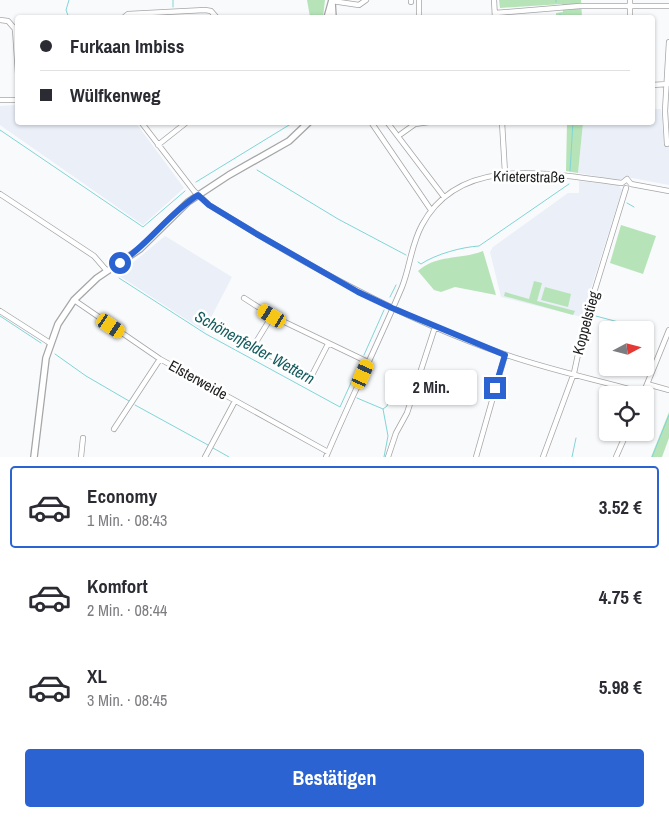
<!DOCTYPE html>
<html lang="de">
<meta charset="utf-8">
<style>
:root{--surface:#fff;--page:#f2f2f3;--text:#2b2b33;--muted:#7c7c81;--line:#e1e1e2;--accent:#2b64d2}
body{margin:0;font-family:"Archivo Narrow",sans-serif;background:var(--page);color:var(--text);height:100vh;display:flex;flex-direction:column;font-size:19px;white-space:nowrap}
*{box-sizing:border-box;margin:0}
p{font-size:16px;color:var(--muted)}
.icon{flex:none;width:28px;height:28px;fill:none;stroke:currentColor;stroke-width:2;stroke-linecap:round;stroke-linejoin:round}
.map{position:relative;height:457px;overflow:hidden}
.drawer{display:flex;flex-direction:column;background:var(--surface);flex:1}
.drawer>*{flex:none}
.banner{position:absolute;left:15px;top:15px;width:640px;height:110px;border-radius:5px;box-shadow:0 1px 4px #0004;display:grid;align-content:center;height:110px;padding:0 25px;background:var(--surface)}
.needle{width:32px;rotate:83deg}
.buttons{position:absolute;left:599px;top:321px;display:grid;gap:10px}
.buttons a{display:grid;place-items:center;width:55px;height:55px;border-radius:5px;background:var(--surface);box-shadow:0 1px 4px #0004;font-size:25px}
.end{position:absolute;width:22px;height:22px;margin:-11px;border:6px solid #2b64d2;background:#fff;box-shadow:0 0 0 2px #fff}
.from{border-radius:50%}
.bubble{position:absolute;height:35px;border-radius:5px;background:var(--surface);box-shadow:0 1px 4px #0004;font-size:16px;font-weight:800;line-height:35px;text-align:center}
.car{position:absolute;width:15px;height:30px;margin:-15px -8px;border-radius:6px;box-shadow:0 0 4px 1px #0007;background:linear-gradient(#f5c518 24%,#345 0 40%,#f5c518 0 76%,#345 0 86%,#f5c518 0)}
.banner b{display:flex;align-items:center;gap:18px;height:48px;font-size:19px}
.banner b+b{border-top:1px solid var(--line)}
.banner i{width:12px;height:12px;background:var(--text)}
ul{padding:9px 0 0;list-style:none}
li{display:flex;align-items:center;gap:15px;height:82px;margin:0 10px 8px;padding:0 15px;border:2px solid transparent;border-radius:5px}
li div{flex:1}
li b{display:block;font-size:19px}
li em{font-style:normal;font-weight:800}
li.current{border-color:var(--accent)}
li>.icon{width:45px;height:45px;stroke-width:1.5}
.button{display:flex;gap:10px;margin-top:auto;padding:10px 25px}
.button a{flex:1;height:58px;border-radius:5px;background:var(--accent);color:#fff;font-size:20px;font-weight:800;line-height:58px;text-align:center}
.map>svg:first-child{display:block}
.built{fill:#eaeff8}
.green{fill:#b6e4b8}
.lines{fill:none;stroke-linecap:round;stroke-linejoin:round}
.stream{stroke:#81d5d7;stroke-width:1}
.minor-casing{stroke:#a5a6a8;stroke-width:6}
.major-casing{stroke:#a5a6a8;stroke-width:8}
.minor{stroke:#fff;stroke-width:4.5}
.major{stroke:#fff;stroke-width:5.5}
.route{stroke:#2b64d2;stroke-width:6}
.labels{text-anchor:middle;stroke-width:5;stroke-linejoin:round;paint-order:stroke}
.street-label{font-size:15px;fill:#1b1c1c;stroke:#fff}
.water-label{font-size:16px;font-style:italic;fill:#125b5d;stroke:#fff}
</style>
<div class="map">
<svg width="669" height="457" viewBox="0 0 669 457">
<rect width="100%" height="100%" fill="#f9fafc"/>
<path class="built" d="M17,105L18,122L136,123L184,188L143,225L0,125V106Z
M653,109H661L664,146H669V185L627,177L619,180L578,173L583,123L652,122Z
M579,181L618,185L622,190L582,317L501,297L490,252L493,247L568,193H579Z
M165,236L232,277L204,331L118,275Z"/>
<path class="green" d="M307,0H325L323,17H310Z
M499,0H581L582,17H556V13L563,12L562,4L500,8Z
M567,123H583L578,173L566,171Z
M621,225L656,236L643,274L610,263Z
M483,251L496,295L455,287L441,292L434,290L418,271C437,254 461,260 483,251Z
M534,281L542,283L537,301L575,311L573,315L504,296L505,292L529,299Z
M545,287L571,294L568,307L541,300Z
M669,412V438L662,457H651Z"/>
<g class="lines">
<path class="stream" d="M173,0V7
M556,0V2
M560,14V18
M174,17V18
M69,18L66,10L69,0
M0,130L143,227L185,191
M257,170L338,219L406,255
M570,171L573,122
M196,182L294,122
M627,203L634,207
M418,262L421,264C436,254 462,247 479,246L569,184
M119,278L206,334L340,407L360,363
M390,297L396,285
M592,315L626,324
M0,316L41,343
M55,354L86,376L129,401
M364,355L384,310
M357,398L383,409
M135,405L208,445
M213,448L229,457
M384,457L388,436L383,409L387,406L395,382
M572,457L576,438
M652,457L669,415"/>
<defs>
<path id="minor" d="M411,0V2
M419,0V18
M494,0L495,18
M332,1L359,5L366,0
M495,13L580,6H669
M123,18L128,14L205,10L211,11L217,18
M630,18V0
M0,20L8,21L15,29L18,74
M652,85L668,84
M0,100H18
M141,122L194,191L209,205C303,263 399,318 504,354C549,370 598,380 644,393
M371,122L431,210
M387,122L444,197
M502,122L505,173
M401,134L415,124L429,122
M667,144L665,111L669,42
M158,145L187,122
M0,194L94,256L107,271
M244,298L272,316L368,362
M74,300L160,359L328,452
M0,311L50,343
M272,316L253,347L311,377L328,344
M647,384L669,390
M643,394L669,330
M114,429L160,359
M81,457L83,438
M205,457L235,401
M326,457C350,400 378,344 402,287C410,267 411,245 422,225C461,152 554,175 622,183L627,179L631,184L669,191
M388,457L396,433L407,413L435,327
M476,457L505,355
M543,457L574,373L585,322L626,188
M616,457L627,432"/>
<path id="major" d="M332,2L333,18
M327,18L332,0
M34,457L46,358L58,324L74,300L97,278L140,249L188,202L229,175L289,141L309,122"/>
</defs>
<use href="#minor" class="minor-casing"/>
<use href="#major" class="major-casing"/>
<use href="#minor" class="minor"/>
<use href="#major" class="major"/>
</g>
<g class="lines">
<path class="route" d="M120,263C149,244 168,214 198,195L209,205L255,233L358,292L392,308L505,355L495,388"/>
</g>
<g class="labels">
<g class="street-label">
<text transform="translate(529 177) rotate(1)" y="5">Krieterstraße</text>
<text transform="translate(586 323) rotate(-75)" y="5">Koppelstieg</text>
<text transform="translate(198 380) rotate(29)" y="5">Elsterweide</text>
</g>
<g class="water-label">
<text transform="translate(255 347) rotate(29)" y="6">Schönenfelder Wettern</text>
</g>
</g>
</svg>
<div class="buttons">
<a><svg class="needle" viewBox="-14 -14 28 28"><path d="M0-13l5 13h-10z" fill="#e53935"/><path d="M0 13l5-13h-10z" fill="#7c7c81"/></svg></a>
<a><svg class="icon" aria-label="locate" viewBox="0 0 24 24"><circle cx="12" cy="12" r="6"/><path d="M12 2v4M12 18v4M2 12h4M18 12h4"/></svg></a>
</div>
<i class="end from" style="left:120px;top:263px"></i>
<i class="end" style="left:495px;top:388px"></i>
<div class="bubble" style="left:385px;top:370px;width:92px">2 Min.</div>
<i class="car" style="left:272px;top:316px;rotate:301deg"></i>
<i class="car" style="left:111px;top:326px;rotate:124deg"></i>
<i class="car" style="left:363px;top:374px;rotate:24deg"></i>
<div class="banner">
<b><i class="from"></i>Furkaan Imbiss</b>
<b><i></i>Wülfkenweg</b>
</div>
</div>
<section class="drawer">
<ul>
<li class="current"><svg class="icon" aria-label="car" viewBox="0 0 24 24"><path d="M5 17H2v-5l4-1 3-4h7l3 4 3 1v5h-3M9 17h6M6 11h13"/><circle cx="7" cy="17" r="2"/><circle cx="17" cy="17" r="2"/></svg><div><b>Economy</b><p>1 Min. · 08:43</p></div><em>3.52 €</em></li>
<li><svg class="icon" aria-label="car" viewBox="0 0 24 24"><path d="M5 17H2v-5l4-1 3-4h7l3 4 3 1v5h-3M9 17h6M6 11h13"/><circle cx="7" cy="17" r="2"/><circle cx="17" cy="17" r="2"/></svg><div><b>Komfort</b><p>2 Min. · 08:44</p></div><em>4.75 €</em></li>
<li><svg class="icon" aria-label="car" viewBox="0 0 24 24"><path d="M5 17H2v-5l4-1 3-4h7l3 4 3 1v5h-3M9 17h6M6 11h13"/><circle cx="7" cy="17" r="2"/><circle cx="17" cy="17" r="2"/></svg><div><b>XL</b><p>3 Min. · 08:45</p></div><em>5.98 €</em></li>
</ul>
<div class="button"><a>Bestätigen</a></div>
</section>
